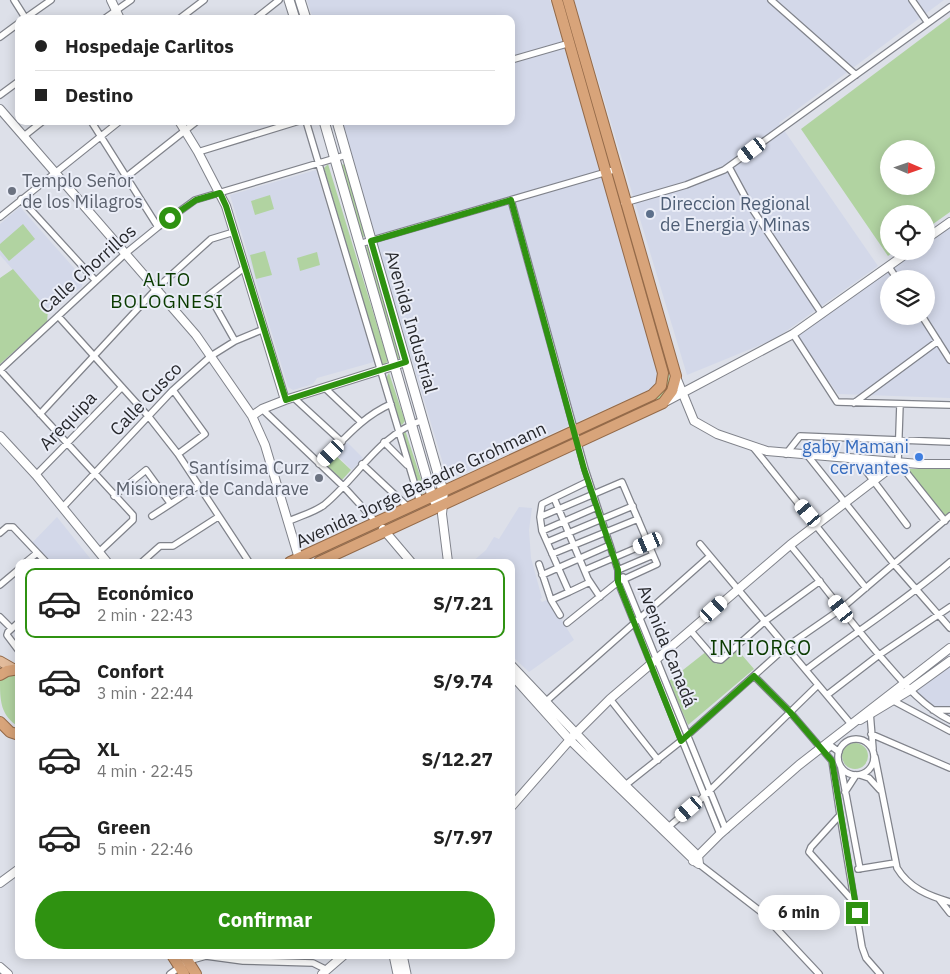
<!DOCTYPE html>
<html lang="es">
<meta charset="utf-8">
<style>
:root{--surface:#fff;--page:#f6f6f6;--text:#222;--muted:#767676;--line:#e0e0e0;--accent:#2f9211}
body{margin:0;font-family:"IBM Plex Sans",sans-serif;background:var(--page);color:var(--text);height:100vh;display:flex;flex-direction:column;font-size:19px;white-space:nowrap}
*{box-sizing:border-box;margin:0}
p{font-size:16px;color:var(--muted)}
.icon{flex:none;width:28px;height:28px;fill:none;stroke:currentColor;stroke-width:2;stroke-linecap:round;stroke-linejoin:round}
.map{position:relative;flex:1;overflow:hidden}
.details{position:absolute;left:15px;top:559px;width:500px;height:400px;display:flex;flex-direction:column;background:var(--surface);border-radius:10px;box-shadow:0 2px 12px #0003}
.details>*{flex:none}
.guide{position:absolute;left:15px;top:15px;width:500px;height:110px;border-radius:10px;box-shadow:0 2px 12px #0003;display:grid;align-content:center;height:110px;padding:0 20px;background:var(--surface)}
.needle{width:32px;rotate:92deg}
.tools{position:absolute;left:880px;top:140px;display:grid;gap:10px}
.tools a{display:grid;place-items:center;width:55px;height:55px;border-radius:50%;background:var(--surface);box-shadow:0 2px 12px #0003;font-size:25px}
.end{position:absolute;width:22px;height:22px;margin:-11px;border:6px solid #2f9211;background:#fff;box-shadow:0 0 0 2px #fff}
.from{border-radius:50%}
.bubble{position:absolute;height:35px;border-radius:18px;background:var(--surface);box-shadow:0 2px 12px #0003;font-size:16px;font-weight:800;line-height:35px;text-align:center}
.car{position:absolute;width:15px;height:30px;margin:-15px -8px;border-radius:6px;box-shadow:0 0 4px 1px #0007;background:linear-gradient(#fff 24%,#345 0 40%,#fff 0 76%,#345 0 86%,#fff 0)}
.guide b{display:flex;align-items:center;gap:18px;height:48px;font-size:19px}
.guide b+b{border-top:1px solid var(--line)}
.guide i{width:12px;height:12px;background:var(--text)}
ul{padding:9px 0 0;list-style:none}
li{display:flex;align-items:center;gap:15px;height:70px;margin:0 10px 8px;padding:0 10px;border:2px solid transparent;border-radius:10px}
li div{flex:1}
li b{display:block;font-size:19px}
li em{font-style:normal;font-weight:800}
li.current{border-color:var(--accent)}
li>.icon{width:45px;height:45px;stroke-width:1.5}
.button{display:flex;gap:10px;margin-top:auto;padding:10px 20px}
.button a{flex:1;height:58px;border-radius:30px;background:var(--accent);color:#fff;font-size:20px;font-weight:800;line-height:58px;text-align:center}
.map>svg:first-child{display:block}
.built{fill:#d3d8e9;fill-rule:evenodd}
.green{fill:#b1d3a1;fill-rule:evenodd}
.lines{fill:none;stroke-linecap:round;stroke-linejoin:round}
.minor-casing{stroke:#80838b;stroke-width:8}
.tertiary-casing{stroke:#80838b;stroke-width:10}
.secondary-casing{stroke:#80838b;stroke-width:11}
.primary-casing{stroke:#946a49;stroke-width:11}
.trunk-casing{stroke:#946a49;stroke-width:12}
.minor{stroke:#fff;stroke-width:5.5}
.tertiary{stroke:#fff;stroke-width:8}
.secondary{stroke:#fff;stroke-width:9}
.primary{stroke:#e2bb9b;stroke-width:9}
.trunk{stroke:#d8a47a;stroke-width:10}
.route{stroke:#2f9211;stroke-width:6}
.worship-dot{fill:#6b7280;stroke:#eaedf7;stroke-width:2}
.service-dot{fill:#5c6f8a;stroke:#eaedf7;stroke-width:2}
.shop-dot{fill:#3f7fe0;stroke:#eaedf7;stroke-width:2}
.labels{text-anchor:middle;stroke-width:4;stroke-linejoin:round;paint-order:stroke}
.worship-label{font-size:18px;fill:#5b616d;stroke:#eaedf7;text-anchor:start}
.service-label{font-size:18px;fill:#4e5e75;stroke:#eaedf7;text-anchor:start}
.street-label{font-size:18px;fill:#27282c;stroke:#eaedf7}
.shop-label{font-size:18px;fill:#366cbe;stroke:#eaedf7;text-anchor:end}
.neighbourhood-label{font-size:19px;letter-spacing:1px;fill:#0a3b00;stroke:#eaedf7}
.quarter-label{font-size:20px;letter-spacing:1px;fill:#0a3b00;stroke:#eaedf7}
</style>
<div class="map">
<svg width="950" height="974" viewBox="0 0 950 974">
<rect width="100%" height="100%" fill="#dde0e9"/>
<path class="built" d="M307,0H550L660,374L653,388L448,480L340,121H511V19H313Z
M574,0H944L779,123L878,266L775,339L687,375Z
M316,170L374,362L317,378L313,384L293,390L288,387L230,195Z
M20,207L82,277V287L48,310L0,255V224Z
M947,227L950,229V398L838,394L795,334L914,251H926V242ZM889,279H926V316H889Z
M347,442L363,458L352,470L336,454Z
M519,507L532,508L529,530L531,558L542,598L540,599L542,602L549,599L574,640L529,672L511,655V562H472L486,550L494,537L499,539Z
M57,517L93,562H48L31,544Z
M950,661V715L934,707L914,689Z"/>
<path class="green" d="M950,17V212L926,229V214H889V251H895L888,256L801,129ZM889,149H926V186H889Z
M328,164L388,361L384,365L382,364L324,168Z
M340,164L346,165L366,234L362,239Z
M270,195L274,209L255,215L251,201Z
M23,224L35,239L9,261L0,250V244Z
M364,246L370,247L401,356L397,361Z
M265,251L272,275L256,279L250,255Z
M317,252L320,265L300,271L297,258Z
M13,269L48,310L47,322L0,364V278Z
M657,331L659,333C666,356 679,382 658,402L582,436L581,433L660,393L654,332Z
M389,373L405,421L402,425L399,423L386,378Z
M405,430L425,491L421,495L419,493L402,435Z
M335,455L351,470L342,480L326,465Z
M906,469H950V513L945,518Z
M736,648L754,669L688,725L669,681L707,651L716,664Z
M11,673L19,675V727C0,715 0,701 0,678Z
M842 756a13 13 0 1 1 26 0a13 13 0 1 1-26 0Z"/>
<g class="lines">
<defs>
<path id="minor" d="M14,0L26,19
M771,0L856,75
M912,0L928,23
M24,19L51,0
M104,19L131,0
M179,19L204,0
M255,19L279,0
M0,37L19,23
M511,60L570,43
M0,95L19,81
M91,121L158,227
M306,121L420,502
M24,136L43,121
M198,152L299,121
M729,167L749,204L822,314
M125,178L197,121
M21,199L95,280
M511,200L585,469L618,570V582L720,834
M624,203L686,185L724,170L950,7
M0,217L120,121
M359,244L617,169
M889,267L897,279
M58,316L149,417L178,454L249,562
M922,316L950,360
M793,334L837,402L950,405
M235,341L209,295L245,267
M0,370L126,253L158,227L195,200L346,155
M0,370L133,515V520L99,552
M326,389L361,422
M173,390L205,434L178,454
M294,398L342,442
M854,403L938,341
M900,404L898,462L945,521
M262,409L343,486L376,522
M40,414L157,288L211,239L234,232
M384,442L407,465
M753,447L866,588
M786,454L800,436L950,442
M808,456L894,564L950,628
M857,459L907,525
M319,464C342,442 361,417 391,404
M362,464L408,507
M36,475L122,387
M589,481L554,498L588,579L600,597
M114,496L146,470L170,503
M63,507L173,390L211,356L235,341L264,329
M152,516L198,486
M540,517L542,504L554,498
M289,521C300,516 315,512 324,505C359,476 378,435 423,420
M542,531L597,507
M0,533L7,527H13L46,562
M547,542L633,506
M700,544L851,724
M790,545C823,584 853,626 887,664C906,686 924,707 950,720
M552,554L638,519
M26,562L37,553
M142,562L160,546H173L218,517
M539,564L551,600L560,615
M585,570L648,543
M618,570L653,555
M542,575L610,545
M623,577L726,830
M0,585L19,569
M569,592L590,582
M551,600L569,592L542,531L540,517L622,482L657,564L618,582L567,623
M0,617L11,628
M19,622L8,632L7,635L19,651
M690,630L715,659L721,660L765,621L820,581
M806,670C854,633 905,601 950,562
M754,676L790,712L832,761L840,815L811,847L809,852L854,902
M827,695L879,655L950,607
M610,699L658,760
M890,699L950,731
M543,704L710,556
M933,710H950
M870,712L873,749
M871,734L950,768
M838 757a18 18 0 1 1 36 0a18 18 0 1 1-36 0Z
M826,751L831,746L839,752
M875,757L897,868C909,888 929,896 950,902
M841,768L860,869
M860,775L869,778L880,790
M623,787L681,741L786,647L841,609L950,516
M845,792L856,775
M840,815L862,947L866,958L880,974
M666,829L700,800L818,685
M699,864L760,911L819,974
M858,869L895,863
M939,899L950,913
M170,974L188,961L206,956L243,961L313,963L327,970"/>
<path id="tertiary" d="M111,0L120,19
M0,109L196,335L252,416L265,445L300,562
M179,121L198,152L226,206L285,400
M926,239L950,222
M676,377L694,421L717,434L767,451L919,464H950
M667,401L793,334L910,251
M252,416L262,409L285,400L406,362
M0,436L36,475L107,562
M443,504L442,514L448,562
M383,529L411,562
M511,665L625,785L698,856L699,864
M511,674L570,740L697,863
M860,720L910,690L950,661
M511,807L575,734L610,699L790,545L898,462
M693,861L720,834L799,765L950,648
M0,883L19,869
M0,967L8,974
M322,974L344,955"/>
<path id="secondary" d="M289,0L295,19
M300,0L306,19
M324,121L432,496L438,507
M337,121L443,491V504
M394,955L398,974
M402,955L406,974"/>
<path id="primary" d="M0,661L14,669"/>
<path id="trunk" d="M290,562L652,395L661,386L663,373L557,0
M319,562L663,403L672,391L676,376L568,0
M0,675L7,671L19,669
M0,722L10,732L19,735
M172,955L184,974
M184,955L196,974"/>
</defs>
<use href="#minor" class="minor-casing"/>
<use href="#tertiary" class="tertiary-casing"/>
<use href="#secondary" class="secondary-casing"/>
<use href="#primary" class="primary-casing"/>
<use href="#trunk" class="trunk-casing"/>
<use href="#minor" class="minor"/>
<use href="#tertiary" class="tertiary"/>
<use href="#secondary" class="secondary"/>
<use href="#primary" class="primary"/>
<use href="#trunk" class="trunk"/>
</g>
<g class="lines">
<path class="route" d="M170,218L196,200L220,193L226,206L286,400L406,362L371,241L511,200L584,469L618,570V582L681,741L754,676L790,712L832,761L857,913"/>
</g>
<g class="worship-dot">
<circle cx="12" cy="191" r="5"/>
<circle cx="319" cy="478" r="5"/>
</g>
<circle class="service-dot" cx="650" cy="214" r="5"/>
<circle class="shop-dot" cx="919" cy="457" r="5"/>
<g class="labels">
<g class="worship-label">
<text x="22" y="187">Templo Señor<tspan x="22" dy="21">de los Milagros</tspan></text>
<text x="309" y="474" text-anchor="end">Santísima Curz<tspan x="309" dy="21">Misionera de Candarave</tspan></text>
</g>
<g class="service-label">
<text x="660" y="210">Direccion Regional<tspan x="660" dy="21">de Energia y Minas</tspan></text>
</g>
<g class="street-label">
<text transform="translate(88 269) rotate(-42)" y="6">Calle Chorrillos</text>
<text transform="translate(411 322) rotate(74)" y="6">Avenida Industrial</text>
<text transform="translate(146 399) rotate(-46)" y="6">Calle Cusco</text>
<text transform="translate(68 421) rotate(-46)" y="6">Arequipa</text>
<text transform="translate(421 485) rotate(-25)" y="6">Avenida Jorge Basadre Grohmann</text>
<text transform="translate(667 646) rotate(68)" y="6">Avenida Canadá</text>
</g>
<g class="shop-label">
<text x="909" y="453">gaby Mamani<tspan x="909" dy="21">cervantes</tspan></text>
</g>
<g class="neighbourhood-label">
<text x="167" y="286">ALTO<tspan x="167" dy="22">BOLOGNESI</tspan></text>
</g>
<g class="quarter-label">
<text x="761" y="655">INTIORCO</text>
</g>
</g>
</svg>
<div class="tools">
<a><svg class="needle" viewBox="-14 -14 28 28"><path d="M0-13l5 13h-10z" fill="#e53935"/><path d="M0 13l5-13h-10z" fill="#767676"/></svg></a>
<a><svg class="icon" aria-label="locate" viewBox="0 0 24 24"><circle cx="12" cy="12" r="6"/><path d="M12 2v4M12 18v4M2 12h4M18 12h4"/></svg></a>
<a><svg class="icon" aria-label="layers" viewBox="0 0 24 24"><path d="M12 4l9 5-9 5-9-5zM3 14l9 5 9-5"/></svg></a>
</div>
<i class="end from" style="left:170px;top:218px"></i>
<i class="end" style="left:857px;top:913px"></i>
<div class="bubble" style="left:758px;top:895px;width:82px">6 min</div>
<i class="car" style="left:752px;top:150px;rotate:233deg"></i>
<i class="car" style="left:331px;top:453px;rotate:225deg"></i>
<i class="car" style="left:808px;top:513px;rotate:320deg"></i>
<i class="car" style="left:648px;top:543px;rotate:247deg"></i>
<i class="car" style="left:714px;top:609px;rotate:48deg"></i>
<i class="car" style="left:841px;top:609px;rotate:323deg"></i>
<i class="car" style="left:689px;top:809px;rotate:229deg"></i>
<div class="guide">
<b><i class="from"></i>Hospedaje Carlitos</b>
<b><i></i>Destino</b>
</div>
<section class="details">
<ul>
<li class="current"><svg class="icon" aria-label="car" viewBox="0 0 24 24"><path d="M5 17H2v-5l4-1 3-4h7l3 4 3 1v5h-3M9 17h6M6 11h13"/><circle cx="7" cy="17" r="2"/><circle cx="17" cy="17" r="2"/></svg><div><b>Económico</b><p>2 min · 22:43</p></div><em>S/7.21</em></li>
<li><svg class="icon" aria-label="car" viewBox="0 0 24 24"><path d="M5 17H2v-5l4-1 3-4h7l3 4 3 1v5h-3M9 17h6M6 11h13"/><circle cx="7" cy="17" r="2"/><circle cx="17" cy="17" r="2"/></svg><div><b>Confort</b><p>3 min · 22:44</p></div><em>S/9.74</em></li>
<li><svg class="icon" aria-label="car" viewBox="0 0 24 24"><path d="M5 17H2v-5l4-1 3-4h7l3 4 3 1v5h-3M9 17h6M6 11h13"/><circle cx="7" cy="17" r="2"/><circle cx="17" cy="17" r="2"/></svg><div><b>XL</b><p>4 min · 22:45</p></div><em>S/12.27</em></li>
<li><svg class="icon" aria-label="car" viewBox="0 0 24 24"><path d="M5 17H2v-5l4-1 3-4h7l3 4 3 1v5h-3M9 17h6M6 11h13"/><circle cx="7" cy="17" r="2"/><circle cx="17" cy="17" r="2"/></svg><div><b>Green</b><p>5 min · 22:46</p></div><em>S/7.97</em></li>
</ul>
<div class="button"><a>Confirmar</a></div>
</section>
</div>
